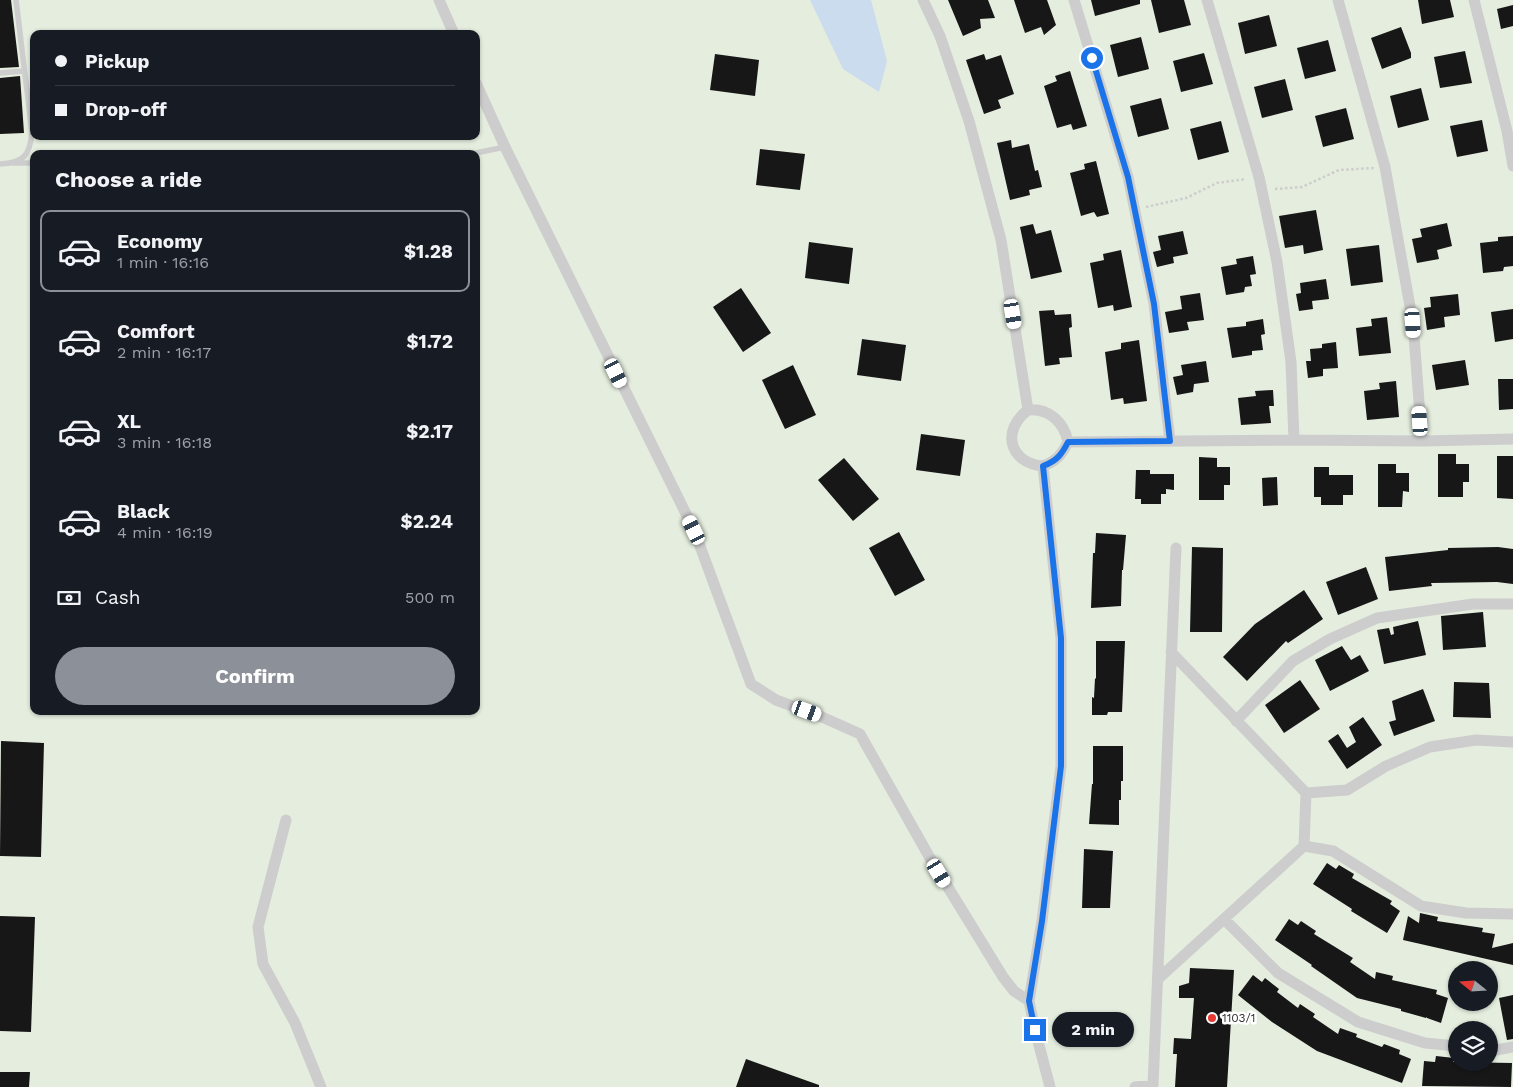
<!DOCTYPE html>
<meta charset="utf-8">
<style>
:root{--surface:#171b24;--page:#20242c;--text:#f1f3f6;--muted:#9ea1a6;--line:#363941;--accent:#8c9099}
body{margin:0;font-family:"Work Sans",sans-serif;background:var(--page);color:var(--text);height:100vh;display:flex;flex-direction:column;font-size:19px;white-space:nowrap}
*{box-sizing:border-box;margin:0}
p{font-size:16px;color:var(--muted)}
.icon{flex:none;width:28px;height:28px;fill:none;stroke:currentColor;stroke-width:2;stroke-linecap:round;stroke-linejoin:round}
.map{position:relative;flex:1;overflow:hidden}
.side{position:absolute;left:30px;top:150px;width:450px;height:565px;display:flex;flex-direction:column;background:var(--surface);border-radius:10px;box-shadow:0 1px 4px #0004}
.side>*{flex:none}
.guide{position:absolute;left:30px;top:30px;width:450px;height:110px;border-radius:10px;box-shadow:0 1px 4px #0004;display:grid;align-content:center;height:110px;padding:0 25px;background:var(--surface)}
.needle{width:32px;rotate:288deg}
.controls{position:absolute;left:1448px;top:961px;display:grid;gap:10px}
.controls a{display:grid;place-items:center;width:50px;height:50px;border-radius:50%;background:var(--surface);box-shadow:0 1px 4px #0004;font-size:25px}
.end{position:absolute;width:22px;height:22px;margin:-11px;border:6px solid #1a73e8;background:#fff;box-shadow:0 0 0 2px #fff}
.from{border-radius:50%}
.bubble{position:absolute;height:35px;border-radius:18px;background:var(--surface);box-shadow:0 1px 4px #0004;font-size:16px;font-weight:700;line-height:35px;text-align:center}
.car{position:absolute;width:15px;height:30px;margin:-15px -8px;border-radius:6px;box-shadow:0 0 4px 1px #0007;background:linear-gradient(#fff 24%,#345 0 40%,#fff 0 76%,#345 0 86%,#fff 0)}
.guide b{display:flex;align-items:center;gap:18px;height:48px;font-size:19px}
.guide b+b{border-top:1px solid var(--line)}
.guide i{width:12px;height:12px;background:var(--text)}
ul{padding:0;list-style:none}
li{display:flex;align-items:center;gap:15px;height:82px;margin:0 10px 8px;padding:0 15px;border:2px solid transparent;border-radius:10px}
li div{flex:1}
li b{display:block;font-size:19px}
li em{font-style:normal;font-weight:700}
li.selected{border-color:var(--accent)}
li>.icon{width:45px;height:45px;stroke-width:1.5}
h2{padding:0 25px;font-size:22px;line-height:60px}
.pay{display:flex;align-items:center;gap:12px;height:55px;padding:0 25px;font-size:19px}
.pay p{margin-inline-start:auto}
.action{display:flex;gap:10px;margin-top:auto;padding:10px 25px}
.action a{flex:1;height:58px;border-radius:30px;background:var(--accent);color:#fff;font-size:20px;font-weight:700;line-height:58px;text-align:center}
.map>svg:first-child{display:block}
.green{fill:#e4edde;fill-rule:evenodd}
.water{fill:#cadced}
.building{fill:#171717}
.lines{fill:none;stroke-linecap:round;stroke-linejoin:round}
.path{stroke:#cdcdcd;stroke-width:2.5;stroke-dasharray:2.5 2.5;stroke-linecap:butt}
.lane{stroke:#cdcdcd;stroke-width:5.5}
.street{stroke:#cdcdcd;stroke-width:11}
.route{stroke:#1a73e8;stroke-width:6}
.poi-dot{fill:#e63933;stroke:#fff;stroke-width:2}
.labels{text-anchor:middle;stroke-width:5;stroke-linejoin:round;paint-order:stroke}
.poi-label{font-size:12px;fill:#303030;stroke:#fff;text-anchor:start}
</style>
<div class="map">
<svg width="1513" height="1087" viewBox="0 0 1513 1087">
<rect width="100%" height="100%" fill="#fff"/>
<path class="green" d="M0,0H1513V1087H0ZM34,34H476V136H34ZM34,154H476V711H34ZM1456,970H1489V1002H1456ZM1456,1030H1489V1062H1456Z"/>
<path class="water" d="M810,0H871L887,61L879,92L843,69Z"/>
<path class="building" d="M0,0H11L19,67L0,68Z
M948,0H988L995,18L980,19L981,28L963,36Z
M1014,0H1047L1056,25L1044,35L1041,27L1025,33Z
M1091,0H1140V4L1095,16Z
M1151,0H1184L1191,25L1159,33Z
M1418,0H1450L1454,17L1422,24Z
M1513,5V26L1501,29L1497,9Z
M1269,15L1277,46L1245,54L1238,23Z
M1401,27L1411,53V58L1382,69L1371,38Z
M1141,37L1149,69L1118,77L1110,45Z
M1328,40L1336,71L1305,79L1297,48Z
M1465,51L1472,83L1440,88L1434,57Z
M1204,53L1213,84L1181,92L1173,61Z
M715,54L759,60L755,96L710,90Z
M984,54L986,60L1001,55L1014,94L998,100L1001,108L984,114L966,60Z
M1070,71L1087,126L1073,130L1071,124L1057,128L1044,86L1057,81L1055,76Z
M20,76L24,133L0,134V78Z
M1285,79L1293,110L1262,118L1254,87Z
M1421,88L1429,120L1398,128L1390,96Z
M1161,98L1169,129L1138,137L1130,106Z
M1346,108L1354,139L1323,147L1315,116Z
M1482,120L1488,151L1457,157L1450,126Z
M1221,121L1229,152L1198,160L1190,129Z
M1011,140L1012,148L1029,144L1035,171L1038,170L1042,187L1029,190L1030,195L1010,200L997,143Z
M760,149L805,154L800,190L756,185Z
M1096,161L1109,214L1097,217L1094,212L1081,216L1070,173L1085,169L1084,164Z
M1316,210L1323,250L1304,254L1303,245L1285,248L1279,216Z
M1447,223L1452,246L1437,250L1439,259L1417,263L1412,239L1422,237L1420,229Z
M1033,224L1036,234L1051,230L1062,272L1031,279L1020,227Z
M1183,231L1188,254L1173,257L1174,263L1157,267L1153,252L1161,250L1158,236Z
M1513,236V266L1504,267L1503,271L1483,273L1480,243L1498,241V237Z
M809,242L853,248L849,284L805,278Z
M1379,245L1383,282L1351,286L1346,249Z
M1121,250L1132,307L1114,311L1113,305L1098,308L1090,263L1104,260L1103,254Z
M1253,256L1256,274L1250,275L1252,286L1245,287L1244,292L1226,295L1221,267L1237,264L1236,259Z
M1326,279L1329,299L1312,301L1313,309L1299,311L1296,294L1301,293L1300,283Z
M741,288L771,333L743,352L713,307Z
M1200,293L1204,320L1187,322L1189,330L1169,333L1165,312L1182,309L1180,296Z
M1458,294L1460,315L1444,317L1445,327L1427,330L1424,308L1431,307L1430,297Z
M1513,309V339L1495,342L1491,312Z
M1054,310L1055,315L1071,314L1072,327L1069,328L1072,357L1059,358L1060,364L1045,366L1039,311Z
M1387,317L1391,353L1359,356L1356,328L1372,326L1371,319Z
M1263,319L1265,334L1261,335L1263,350L1252,351V355L1232,358L1227,328L1246,326V322Z
M862,339L906,345L901,381L857,375Z
M1139,340L1147,401L1124,404L1123,398L1111,400L1105,352L1121,349V343Z
M1336,342L1338,368L1323,369V376L1308,378L1306,361H1311L1310,349L1322,348V344Z
M1465,360L1469,385L1436,390L1432,365Z
M1206,361L1209,382L1194,384L1193,392L1177,395L1173,377L1183,375L1181,365Z
M793,365L816,415L785,429L762,380Z
M1498,379H1513V409L1499,410Z
M1396,381L1399,417L1367,420L1364,391L1380,389L1379,383Z
M1273,390L1274,406H1269L1271,423L1241,425L1238,398L1256,396L1255,391Z
M921,434L965,440L960,476L916,470Z
M1438,454H1456V464H1469V482H1463V497H1438Z
M1497,456H1513V499L1497,498Z
M1199,457L1217,458V467H1230V485H1224V500H1199Z
M844,458L879,499L853,521L818,480Z
M1378,464H1396V473H1409V492L1403,491L1402,507H1378Z
M1314,467H1329V475H1353V495H1343V505H1321V497H1314Z
M1136,470H1150V474H1174V490L1166,489V494H1161V504H1141V499H1135Z
M1277,477L1278,505L1263,506L1262,478Z
M899,532L925,580L895,596L869,548Z
M1096,533L1126,535L1123,570H1122L1121,606L1091,608L1093,553H1095Z
M1192,547L1223,548L1222,632H1190Z
M1498,547L1513,549V584L1497,582L1431,583L1432,586L1389,591L1385,557L1448,550V548Z
M1366,567L1378,599L1338,615L1326,582Z
M1304,590L1323,619L1288,643L1286,641L1247,681L1223,657L1255,624Z
M1483,612L1486,647L1443,650L1441,616Z
M1418,621L1426,655L1384,664L1377,630L1389,628L1391,635L1394,634L1393,627Z
M1096,641H1125L1122,712H1108L1107,715H1092V697L1094,698L1095,678L1096,679Z
M1342,646L1351,660L1360,655L1369,671L1330,691L1315,660Z
M1300,680L1320,709L1284,733L1265,705Z
M1454,682L1489,683L1491,718L1453,717Z
M1423,689L1435,721L1394,736L1389,722L1396,720L1392,701Z
M1363,717L1382,745L1347,769L1328,741L1338,734L1347,748L1356,742L1349,727Z
M1,741L44,743L41,857L0,856Z
M1093,746H1123V781H1121V800H1119V825L1089,824L1092,784H1093Z
M1084,849L1113,851L1110,908H1082Z
M1327,863L1336,869L1339,865L1354,874L1352,878L1392,901L1390,904L1400,911L1387,933L1351,911L1352,909L1313,884Z
M1420,913L1438,917L1437,921L1483,928L1482,932L1495,934L1492,948L1513,943V965L1403,940L1408,916L1419,923Z
M0,916L35,917L31,1032L0,1031Z
M1289,919L1298,925L1301,921L1316,931L1314,934L1353,958L1350,962L1375,979L1376,972L1393,976L1392,980L1437,990L1436,994L1448,998L1441,1023L1427,1018V1017L1426,1018L1401,1011V1009L1357,998L1311,966L1312,965L1275,940Z
M1190,968L1234,970L1227,1087H1175L1177,1054H1173L1174,1038L1191,1039L1194,998H1179V986L1189,983Z
M1253,975L1262,982L1265,978L1279,989L1277,992L1298,1008L1300,1004L1315,1014L1313,1017L1338,1034L1340,1028L1357,1034L1356,1037L1382,1047L1384,1044L1400,1050L1399,1054L1411,1059L1402,1083L1317,1051L1272,1022L1238,995Z
M1513,995V1039L1507,1040L1499,998Z
M1436,1056L1454,1058L1453,1062H1456L1512,1063L1511,1087L1422,1086L1424,1061L1435,1062Z
M746,1059L819,1085V1087H736Z
M0,1072H30L29,1087H0Z"/>
<g class="lines">
<path class="path" d="M1275,189L1302,187L1339,170L1374,168
M1146,207L1186,198L1217,183L1246,179"/>
<path class="lane" d="M0,73L24,71
M471,154L505,147
M13,163H34
M0,164C24,163 30,155 32,132L16,0"/>
<path class="street" d="M439,0L454,34
M923,0L940,36L969,121L1001,240L1028,410C1001,430 1009,463 1043,466
M1074,0L1128,177L1154,304L1170,441
M1474,0L1507,131L1513,166
M476,83L505,147L694,530L751,684L776,700L822,717L860,734L930,858L1003,977L1014,991L1029,1001
M1028,410C1049,408 1064,422 1068,442C1062,454 1057,461 1043,466L1061,638V766L1042,921L1029,1001L1035,1030L1050,1087
M1294,440L1422,441L1413,323L1385,167L1338,0
M1422,441L1513,439
M1068,442L1294,440L1291,362L1277,262L1259,177L1207,0
M1236,721L1293,661L1330,639L1377,618L1473,604H1513
M1306,793L1347,790L1386,766L1430,747L1476,740L1513,742
M286,820L258,927L263,964L295,1023L321,1087
M1304,846L1333,851L1421,906L1466,913L1513,914
M1224,919L1278,973L1358,1022L1425,1043L1456,1046
M1158,979L1304,846L1306,793L1171,652
M1489,1049L1496,1050L1513,1047
M1135,1087L1153,1085L1176,548"/>
</g>
<g class="lines">
<path class="route" d="M1035,1030L1029,1001L1042,921L1061,766V638L1043,466C1057,461 1062,454 1068,442L1170,441L1154,304L1128,177L1092,58"/>
</g>
<circle class="poi-dot" cx="1212" cy="1018" r="5"/>
<g class="labels">
<g class="poi-label">
<text x="1222" y="1022">1103/1</text>
</g>
</g>
</svg>
<div class="controls">
<a><svg class="needle" viewBox="-14 -14 28 28"><path d="M0-13l5 13h-10z" fill="#e53935"/><path d="M0 13l5-13h-10z" fill="#9ea1a6"/></svg></a>
<a><svg class="icon" aria-label="layers" viewBox="0 0 24 24"><path d="M12 4l9 5-9 5-9-5zM3 14l9 5 9-5"/></svg></a>
</div>
<i class="end from" style="left:1092px;top:58px"></i>
<i class="end" style="left:1035px;top:1030px"></i>
<div class="bubble" style="left:1052px;top:1012px;width:82px">2 min</div>
<i class="car" style="left:1013px;top:314px;rotate:171deg"></i>
<i class="car" style="left:1413px;top:323px;rotate:176deg"></i>
<i class="car" style="left:616px;top:373px;rotate:154deg"></i>
<i class="car" style="left:1420px;top:421px;rotate:356deg"></i>
<i class="car" style="left:694px;top:530px;rotate:334deg"></i>
<i class="car" style="left:807px;top:711px;rotate:110deg"></i>
<i class="car" style="left:939px;top:873px;rotate:149deg"></i>
<div class="guide">
<b><i class="from"></i>Pickup</b>
<b><i></i>Drop-off</b>
</div>
<section class="side">
<h2>Choose a ride</h2>
<ul>
<li class="selected"><svg class="icon" aria-label="car" viewBox="0 0 24 24"><path d="M5 17H2v-5l4-1 3-4h7l3 4 3 1v5h-3M9 17h6M6 11h13"/><circle cx="7" cy="17" r="2"/><circle cx="17" cy="17" r="2"/></svg><div><b>Economy</b><p>1 min · 16:16</p></div><em>$1.28</em></li>
<li><svg class="icon" aria-label="car" viewBox="0 0 24 24"><path d="M5 17H2v-5l4-1 3-4h7l3 4 3 1v5h-3M9 17h6M6 11h13"/><circle cx="7" cy="17" r="2"/><circle cx="17" cy="17" r="2"/></svg><div><b>Comfort</b><p>2 min · 16:17</p></div><em>$1.72</em></li>
<li><svg class="icon" aria-label="car" viewBox="0 0 24 24"><path d="M5 17H2v-5l4-1 3-4h7l3 4 3 1v5h-3M9 17h6M6 11h13"/><circle cx="7" cy="17" r="2"/><circle cx="17" cy="17" r="2"/></svg><div><b>XL</b><p>3 min · 16:18</p></div><em>$2.17</em></li>
<li><svg class="icon" aria-label="car" viewBox="0 0 24 24"><path d="M5 17H2v-5l4-1 3-4h7l3 4 3 1v5h-3M9 17h6M6 11h13"/><circle cx="7" cy="17" r="2"/><circle cx="17" cy="17" r="2"/></svg><div><b>Black</b><p>4 min · 16:19</p></div><em>$2.24</em></li>
</ul>
<div class="pay"><svg class="icon" aria-label="cash" viewBox="0 0 24 24"><path d="M3 7h18v10H3z"/><circle cx="12" cy="12" r="2"/></svg>Cash<p>500 m</p></div>
<div class="action"><a>Confirm</a></div>
</section>
</div>
